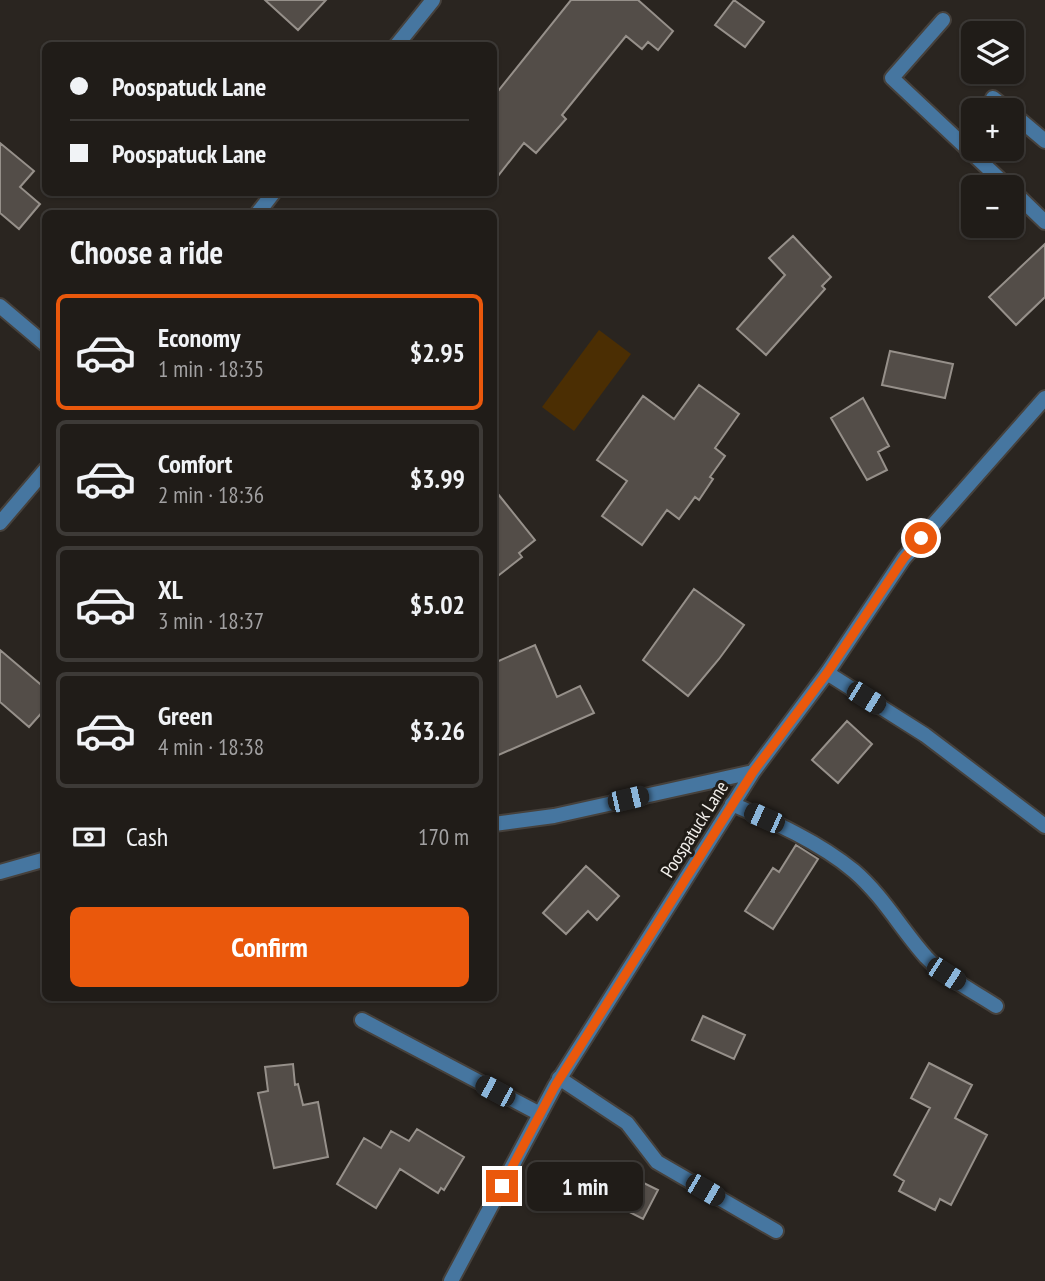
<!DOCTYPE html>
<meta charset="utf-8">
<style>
:root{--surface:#201c18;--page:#2d2925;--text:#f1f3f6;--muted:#a2a1a2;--line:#3d3a37;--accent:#ea580c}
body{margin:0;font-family:"PT Sans Narrow",sans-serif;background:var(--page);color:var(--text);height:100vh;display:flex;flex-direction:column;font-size:26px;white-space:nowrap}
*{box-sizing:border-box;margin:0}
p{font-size:23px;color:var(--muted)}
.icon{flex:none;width:38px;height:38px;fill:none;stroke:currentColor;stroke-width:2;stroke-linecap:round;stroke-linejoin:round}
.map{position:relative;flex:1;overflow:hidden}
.panel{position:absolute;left:42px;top:210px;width:455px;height:791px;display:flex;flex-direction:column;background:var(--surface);border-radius:10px;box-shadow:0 2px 5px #0004,0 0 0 2px var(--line)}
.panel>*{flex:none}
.banner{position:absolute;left:42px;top:42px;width:455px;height:154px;border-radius:10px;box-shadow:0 2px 5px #0004,0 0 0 2px var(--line);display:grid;align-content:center;height:154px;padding:0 28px;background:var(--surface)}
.fabs{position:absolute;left:961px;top:21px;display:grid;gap:14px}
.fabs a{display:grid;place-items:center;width:63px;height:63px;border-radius:10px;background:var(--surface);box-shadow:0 2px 5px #0004,0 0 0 2px var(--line);font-size:35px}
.end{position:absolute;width:32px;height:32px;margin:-16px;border:9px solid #ea580c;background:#fff;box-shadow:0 0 0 4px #fff}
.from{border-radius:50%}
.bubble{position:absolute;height:49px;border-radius:10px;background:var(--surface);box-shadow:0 2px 5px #0004,0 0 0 2px var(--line);font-size:23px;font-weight:600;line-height:49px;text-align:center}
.car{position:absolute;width:21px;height:42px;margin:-21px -10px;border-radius:9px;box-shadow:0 0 5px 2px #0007;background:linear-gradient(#222 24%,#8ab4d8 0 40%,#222 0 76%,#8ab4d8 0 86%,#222 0)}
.banner b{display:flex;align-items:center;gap:24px;height:66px;font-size:26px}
.banner b+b{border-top:2px solid var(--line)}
.banner i{width:18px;height:18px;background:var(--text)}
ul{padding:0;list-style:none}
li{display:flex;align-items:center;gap:21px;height:116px;margin:0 14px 10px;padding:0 14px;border:4px solid var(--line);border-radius:10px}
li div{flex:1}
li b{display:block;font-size:26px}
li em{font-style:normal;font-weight:600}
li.on{border-color:var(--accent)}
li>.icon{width:63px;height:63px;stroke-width:1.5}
h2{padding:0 28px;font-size:32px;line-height:84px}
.pay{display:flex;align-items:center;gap:18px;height:77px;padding:0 28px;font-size:26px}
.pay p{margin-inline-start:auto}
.cta{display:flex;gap:14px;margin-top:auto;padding:14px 28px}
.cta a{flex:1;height:80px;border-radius:10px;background:var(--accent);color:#fff;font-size:28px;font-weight:600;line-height:80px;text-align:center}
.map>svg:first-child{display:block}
.green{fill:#4b2e03}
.building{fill:#534d48;stroke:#96908a;stroke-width:2}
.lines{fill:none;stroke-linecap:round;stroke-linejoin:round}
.lane-casing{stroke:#46413c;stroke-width:18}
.street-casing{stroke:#46413c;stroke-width:18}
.lane{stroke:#4676a0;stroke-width:14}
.street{stroke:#4676a0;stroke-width:14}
.route{stroke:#ea580c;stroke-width:9}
.labels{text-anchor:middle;stroke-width:6;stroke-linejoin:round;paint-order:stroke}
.street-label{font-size:19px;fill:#f2efeb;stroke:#201c17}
</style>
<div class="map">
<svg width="1045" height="1281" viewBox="0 0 1045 1281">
<rect width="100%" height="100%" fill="#2a2520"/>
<path class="green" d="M599,330L631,354L574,431L542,407Z"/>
<path class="building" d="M265,0H326L298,30Z
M571,0H638L673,31L658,50L648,42L642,49L626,36L562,115L566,119L536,153L524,143L494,181V96Z
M734,0L764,22L745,47L715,25Z
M0,143L34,171L20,187L40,204L19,229L0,213Z
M793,236L831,277L822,286L825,289L766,355L737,329L785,275L769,258Z
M1045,244V297L1016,325L989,297Z
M890,351L953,364L945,398L882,385Z
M699,385L739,414L715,448L725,456L710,477L713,479L699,500L695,497L679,519L667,510L642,545L602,516L627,481L597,460L643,396L674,419Z
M863,398L889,446L878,452L887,470L867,480L831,418Z
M494,489L535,540L519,553L522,557L494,579Z
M694,589L744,625L719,659L688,696L643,660Z
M535,645L557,697L580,686L594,713L494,757V663Z
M0,650L46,689V708L29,727L0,702Z
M847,721L872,744L838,783L812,760Z
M796,845L818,859L773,929L745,911L773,868L779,872Z
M586,866L619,896L597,920L588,911L566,934L543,913Z
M703,1016L745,1035L734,1059L692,1040Z
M929,1063L972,1085L955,1118L987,1135L951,1205L940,1199L935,1210L899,1191L904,1181L894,1175L930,1108L911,1098Z
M293,1064L295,1085L298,1084L303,1105L318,1102L328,1157L274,1168L258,1093L268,1091L265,1067Z
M417,1129L464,1157L444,1190L441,1188L438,1193L400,1169L376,1208L337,1184L364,1138L381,1148L391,1131L409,1141Z
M611,1167L658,1190L643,1219L596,1195Z"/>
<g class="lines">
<defs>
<path id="lane" d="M943,20L892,78L1008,187
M993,98L1008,110
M1012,113L1045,141
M1012,190L1045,222
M827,673L925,735L1045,826
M732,804C774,822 819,842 854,871C883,896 901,929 926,957C945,977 973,991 996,1006
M362,1020L540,1114
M559,1078L627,1123L657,1162L776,1231"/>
<path id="street" d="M396,46L433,0
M257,214L274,192
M0,306L46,345
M0,523L46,469
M494,824L554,816L753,772
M0,872L46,859
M451,1281L555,1086L753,772L827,673L904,558L1045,398"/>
</defs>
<use href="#lane" class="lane-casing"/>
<use href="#street" class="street-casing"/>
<use href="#lane" class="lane"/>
<use href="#street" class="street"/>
</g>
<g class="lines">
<path class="route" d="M502,1186L555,1086L753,772L827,673L904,558L921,538"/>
</g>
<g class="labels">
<g class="street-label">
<text transform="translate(694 829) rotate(-58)" y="7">Poospatuck Lane</text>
</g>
</g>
</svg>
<div class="fabs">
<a><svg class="icon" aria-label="layers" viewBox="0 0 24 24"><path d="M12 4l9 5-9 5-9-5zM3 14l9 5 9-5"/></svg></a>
<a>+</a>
<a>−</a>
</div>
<i class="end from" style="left:921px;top:538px"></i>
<i class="end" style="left:502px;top:1186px"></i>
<div class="bubble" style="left:527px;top:1162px;width:116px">1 min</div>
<i class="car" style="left:866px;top:698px;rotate:122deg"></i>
<i class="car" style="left:628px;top:799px;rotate:77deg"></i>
<i class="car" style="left:764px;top:818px;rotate:294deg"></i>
<i class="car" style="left:946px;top:974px;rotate:123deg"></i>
<i class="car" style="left:495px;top:1091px;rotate:298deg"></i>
<i class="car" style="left:705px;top:1190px;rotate:120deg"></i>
<div class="banner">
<b><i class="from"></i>Poospatuck Lane</b>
<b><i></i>Poospatuck Lane</b>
</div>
<section class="panel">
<h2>Choose a ride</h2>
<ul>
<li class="on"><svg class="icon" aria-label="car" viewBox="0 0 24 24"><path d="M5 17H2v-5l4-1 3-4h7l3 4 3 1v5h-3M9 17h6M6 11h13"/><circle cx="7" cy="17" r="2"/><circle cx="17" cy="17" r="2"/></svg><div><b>Economy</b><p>1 min · 18:35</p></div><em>$2.95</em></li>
<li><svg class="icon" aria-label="car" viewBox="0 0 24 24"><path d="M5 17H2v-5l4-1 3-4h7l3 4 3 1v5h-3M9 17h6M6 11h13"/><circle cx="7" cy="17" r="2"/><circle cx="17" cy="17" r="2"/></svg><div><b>Comfort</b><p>2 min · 18:36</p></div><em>$3.99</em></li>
<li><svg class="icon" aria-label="car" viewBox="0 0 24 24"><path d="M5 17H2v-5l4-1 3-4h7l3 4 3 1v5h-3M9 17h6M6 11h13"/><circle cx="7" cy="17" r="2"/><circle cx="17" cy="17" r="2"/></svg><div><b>XL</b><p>3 min · 18:37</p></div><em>$5.02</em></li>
<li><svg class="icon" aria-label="car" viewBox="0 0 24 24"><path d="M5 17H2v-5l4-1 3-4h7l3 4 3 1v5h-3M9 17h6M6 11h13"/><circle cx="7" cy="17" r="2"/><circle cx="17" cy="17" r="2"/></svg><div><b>Green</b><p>4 min · 18:38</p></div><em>$3.26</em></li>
</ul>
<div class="pay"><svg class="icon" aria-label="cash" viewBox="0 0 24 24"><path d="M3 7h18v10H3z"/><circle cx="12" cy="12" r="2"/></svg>Cash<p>170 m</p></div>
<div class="cta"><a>Confirm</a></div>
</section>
</div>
